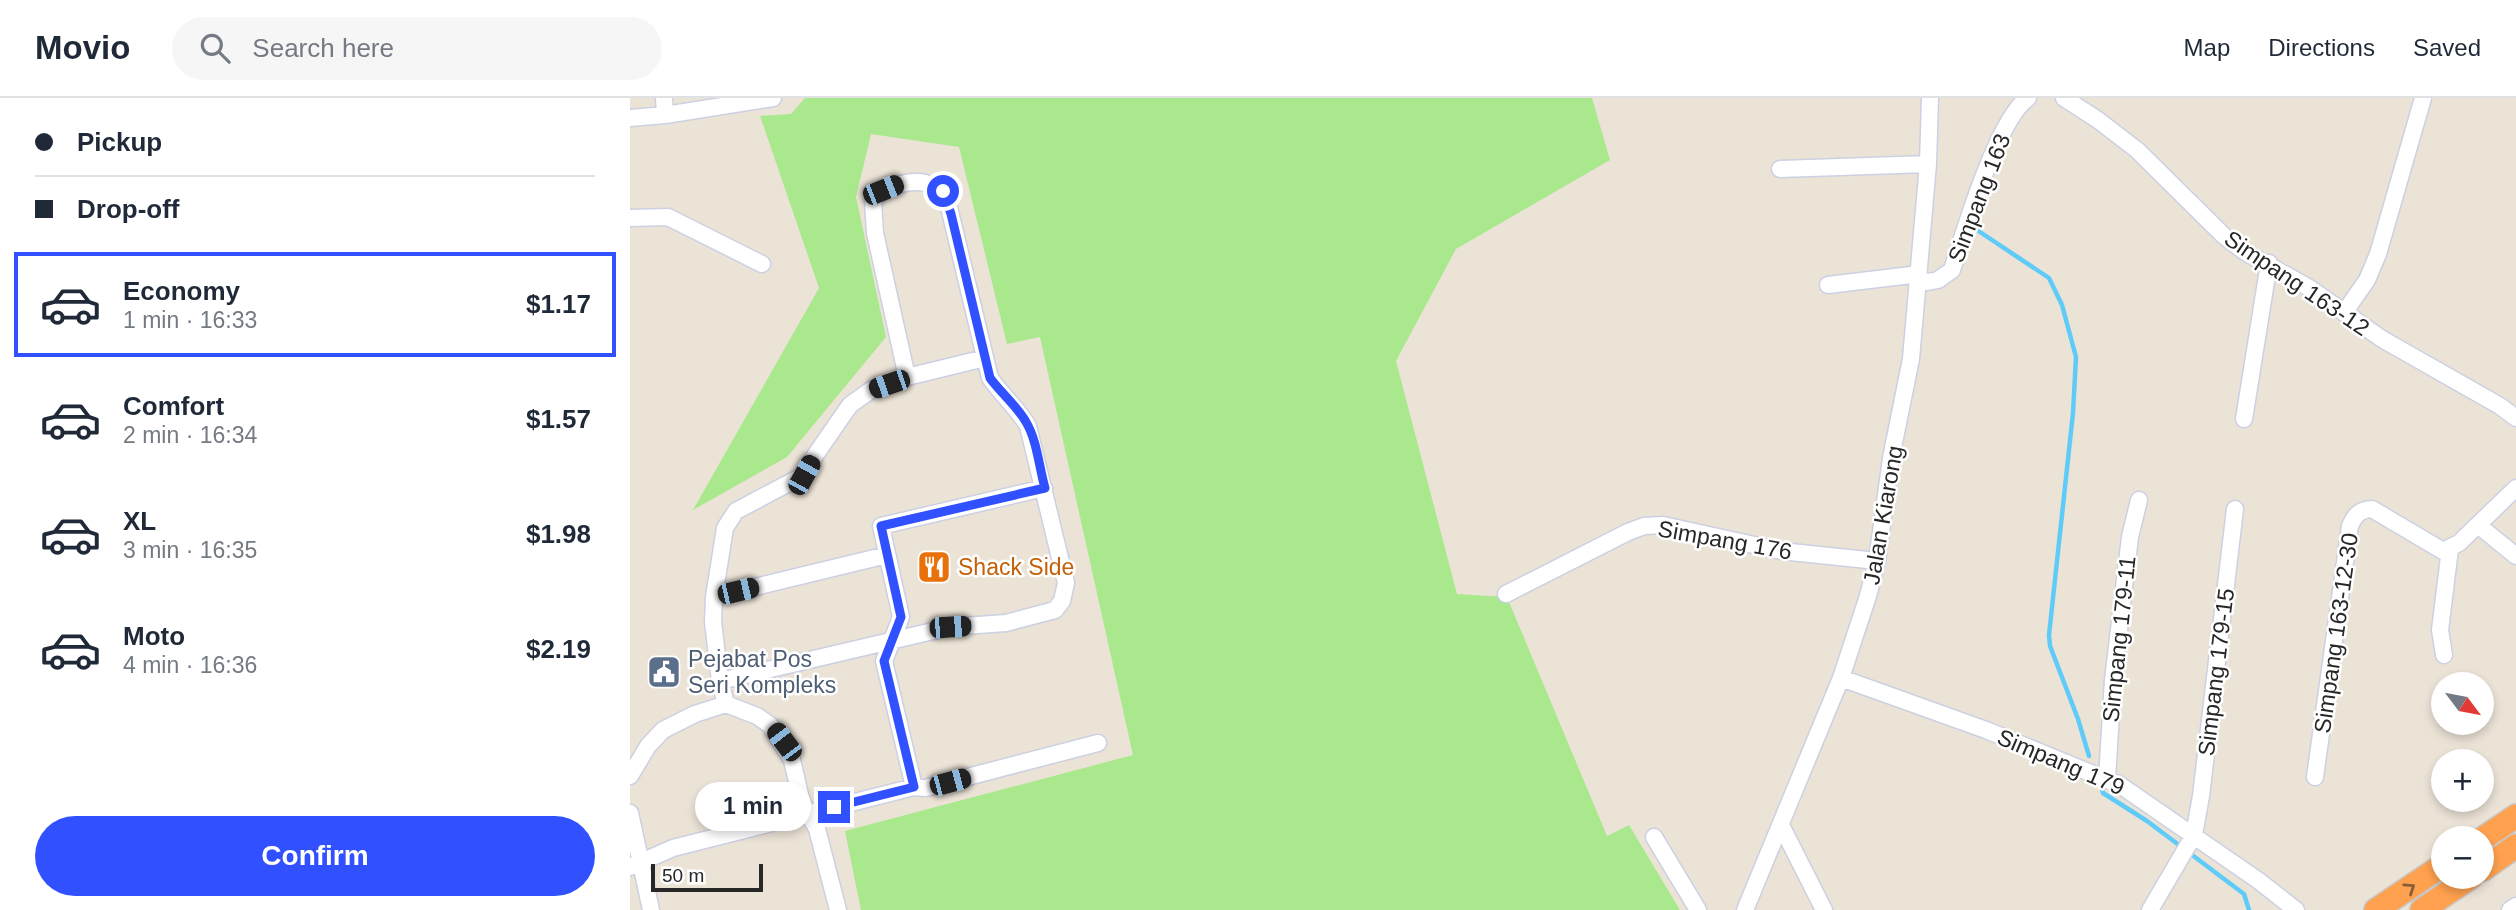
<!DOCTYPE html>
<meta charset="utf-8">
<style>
:root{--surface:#fff;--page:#f6f6f7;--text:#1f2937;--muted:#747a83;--line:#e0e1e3;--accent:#3150ff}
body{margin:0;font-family:Arial,sans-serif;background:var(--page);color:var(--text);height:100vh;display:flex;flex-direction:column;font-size:26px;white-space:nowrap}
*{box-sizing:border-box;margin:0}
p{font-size:23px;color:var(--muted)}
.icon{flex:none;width:38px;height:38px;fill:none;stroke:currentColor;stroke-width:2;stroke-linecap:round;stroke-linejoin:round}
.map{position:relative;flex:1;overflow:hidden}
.details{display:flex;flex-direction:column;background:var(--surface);width:630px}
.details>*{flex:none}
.banner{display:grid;align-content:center;height:154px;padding:0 35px;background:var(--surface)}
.needle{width:46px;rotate:122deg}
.fabs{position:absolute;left:1801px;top:574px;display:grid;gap:14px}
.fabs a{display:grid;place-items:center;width:63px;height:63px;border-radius:50%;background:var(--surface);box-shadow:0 4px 10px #0003;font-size:35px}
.scale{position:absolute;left:21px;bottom:18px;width:112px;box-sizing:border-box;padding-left:7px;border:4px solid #272727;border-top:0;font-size:19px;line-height:24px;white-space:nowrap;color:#272727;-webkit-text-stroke:5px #fff;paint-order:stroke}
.end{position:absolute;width:32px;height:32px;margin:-16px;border:9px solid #3150ff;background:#fff;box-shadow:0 0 0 4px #fff}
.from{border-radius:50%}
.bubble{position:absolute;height:49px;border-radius:24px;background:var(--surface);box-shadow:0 4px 10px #0003;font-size:23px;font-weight:600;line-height:49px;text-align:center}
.car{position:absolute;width:21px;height:42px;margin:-21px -10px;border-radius:9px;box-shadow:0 0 5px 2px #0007;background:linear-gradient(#222 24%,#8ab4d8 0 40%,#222 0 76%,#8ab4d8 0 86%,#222 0)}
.banner b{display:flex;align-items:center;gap:24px;height:66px;font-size:26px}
.banner b+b{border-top:2px solid var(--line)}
.banner i{width:18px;height:18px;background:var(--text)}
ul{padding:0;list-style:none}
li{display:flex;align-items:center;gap:21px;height:105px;margin:0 14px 10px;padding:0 21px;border:4px solid transparent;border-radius:0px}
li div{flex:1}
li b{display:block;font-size:26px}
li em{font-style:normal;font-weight:600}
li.current{border-color:var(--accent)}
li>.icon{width:63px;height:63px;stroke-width:1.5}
.primary-button{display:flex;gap:14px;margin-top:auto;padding:14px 35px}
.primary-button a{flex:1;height:80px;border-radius:42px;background:var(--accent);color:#fff;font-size:28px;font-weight:600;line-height:80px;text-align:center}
header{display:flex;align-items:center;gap:42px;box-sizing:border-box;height:98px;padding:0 35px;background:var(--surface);border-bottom:2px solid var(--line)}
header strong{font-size:33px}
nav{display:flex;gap:38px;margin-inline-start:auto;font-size:24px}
.search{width:490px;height:63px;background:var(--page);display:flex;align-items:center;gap:18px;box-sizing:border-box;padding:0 24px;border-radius:38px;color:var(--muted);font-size:26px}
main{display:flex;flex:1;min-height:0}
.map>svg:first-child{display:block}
.green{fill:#a9e88d}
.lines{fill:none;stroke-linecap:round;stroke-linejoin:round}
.stream{stroke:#5fcbf9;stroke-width:4.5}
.minor-casing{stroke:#ccd0e2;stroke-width:19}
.highway-casing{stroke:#c7c7c7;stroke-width:26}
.minor{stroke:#fff;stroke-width:16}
.highway{stroke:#ffa14f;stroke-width:23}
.oneway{stroke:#885e39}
.route{stroke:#3150ff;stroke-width:9}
.labels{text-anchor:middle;stroke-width:5;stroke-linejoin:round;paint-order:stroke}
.street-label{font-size:23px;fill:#272727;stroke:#fff}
.food-label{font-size:23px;fill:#c56008;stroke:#fff;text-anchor:start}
.service-label{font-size:23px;fill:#4e5e75;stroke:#fff;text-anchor:start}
</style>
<header>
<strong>Movio</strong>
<div class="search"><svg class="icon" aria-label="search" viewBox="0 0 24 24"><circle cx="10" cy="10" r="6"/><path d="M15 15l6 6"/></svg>Search here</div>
<nav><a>Map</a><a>Directions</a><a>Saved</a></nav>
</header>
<main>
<section class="details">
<div class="banner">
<b><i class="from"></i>Pickup</b>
<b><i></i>Drop-off</b>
</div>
<ul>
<li class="current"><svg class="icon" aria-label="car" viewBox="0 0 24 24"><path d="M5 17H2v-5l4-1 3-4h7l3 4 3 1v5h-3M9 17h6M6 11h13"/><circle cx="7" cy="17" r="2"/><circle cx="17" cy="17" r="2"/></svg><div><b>Economy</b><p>1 min · 16:33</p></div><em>$1.17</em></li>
<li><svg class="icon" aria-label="car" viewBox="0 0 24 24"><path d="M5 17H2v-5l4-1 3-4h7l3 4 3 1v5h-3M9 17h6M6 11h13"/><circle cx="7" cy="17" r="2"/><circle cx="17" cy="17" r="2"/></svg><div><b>Comfort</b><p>2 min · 16:34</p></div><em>$1.57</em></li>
<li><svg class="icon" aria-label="car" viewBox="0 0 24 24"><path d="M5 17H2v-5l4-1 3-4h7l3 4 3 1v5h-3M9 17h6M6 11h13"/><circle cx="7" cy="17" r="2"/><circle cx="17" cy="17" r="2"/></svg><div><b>XL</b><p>3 min · 16:35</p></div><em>$1.98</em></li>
<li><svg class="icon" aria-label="car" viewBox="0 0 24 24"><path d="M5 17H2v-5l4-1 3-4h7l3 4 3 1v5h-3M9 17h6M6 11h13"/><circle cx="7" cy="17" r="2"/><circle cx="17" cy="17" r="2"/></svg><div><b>Moto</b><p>4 min · 16:36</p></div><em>$2.19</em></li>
</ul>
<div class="primary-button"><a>Confirm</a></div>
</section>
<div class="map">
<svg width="1886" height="812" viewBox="0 0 1886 812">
<rect width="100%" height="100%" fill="#ece3d7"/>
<path class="green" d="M175,0H962L980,62L826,151L766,263L827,496L877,499L977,738L999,727L1050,812H231L215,733L503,657L410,239L377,246L329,49L241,36L226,99L256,239L157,359L63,412L189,190L130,18L161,16Z"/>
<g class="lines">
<path class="stream" d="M1344,130L1419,180L1432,207L1446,259L1443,315L1419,537L1420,548L1448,621L1459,658
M1470,685L1473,695L1517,723L1614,796L1619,812"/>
<defs>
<path id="minor" d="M1434,0L1468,22L1507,52L1594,138L1615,154L1681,191L1752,241L1870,308L1886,320
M35,17L143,0
M0,20L35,17L34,0
M1150,71L1298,66
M0,120L38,119L132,166
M1198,187L1281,177L1297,184L1308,182L1322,172C1334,134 1368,20 1398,0
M1714,215L1737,182L1748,156L1793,0
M1614,321L1639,165
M1848,427L1886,458
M876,496L998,434L1014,428L1033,427L1151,453L1247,463
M84,499L257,457
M1814,557L1810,532L1820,451
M1211,580L1356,632L1490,687L1629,783L1666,812
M90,583L320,529L376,525L425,512L432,503L436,485L398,328C387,310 372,297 360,280L318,105C305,73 263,82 243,102L245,135L277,279
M96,606L90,583L83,524L84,499L95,430L106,413L174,377L186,356L220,307L241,292L277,279L355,260
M0,678L18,648L33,632L65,616L96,606L127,618L140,627L162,662L172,705L187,731L208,812
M1685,679L1720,428C1725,417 1729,412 1742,411L1813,453L1829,445L1886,390
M1477,681L1483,582L1500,439L1509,402
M284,689L254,563L271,519L251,428L414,390
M0,715L21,812
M1151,727L1194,812
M1024,739L1068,812
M0,769L43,750L284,689L295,690L468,645
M1115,812L1211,580L1238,498L1247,463L1261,360L1281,261L1298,66L1300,0
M1520,812L1564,737L1571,698L1605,411
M1880,812L1886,808"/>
<path id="highway" d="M1852,741L1886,718
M1852,772L1886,748
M1746,812L1813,767
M1792,812L1841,779"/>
</defs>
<use href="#minor" class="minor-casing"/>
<use href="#highway" class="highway-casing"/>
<use href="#minor" class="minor"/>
<use href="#highway" class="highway"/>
</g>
<defs><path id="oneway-chevron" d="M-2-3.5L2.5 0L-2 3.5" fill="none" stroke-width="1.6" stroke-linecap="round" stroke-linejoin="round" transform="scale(1.75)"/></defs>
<use class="oneway" href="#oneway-chevron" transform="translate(1780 790) rotate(-34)"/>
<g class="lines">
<path class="route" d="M204,709L284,689L254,563L271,519L251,428L415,390C409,369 407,342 396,324C387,308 371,295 360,280L321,116L313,93"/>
</g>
<defs>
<symbol id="restaurant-square" viewBox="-11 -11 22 22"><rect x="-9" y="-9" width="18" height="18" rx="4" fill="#e8710a" stroke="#fff"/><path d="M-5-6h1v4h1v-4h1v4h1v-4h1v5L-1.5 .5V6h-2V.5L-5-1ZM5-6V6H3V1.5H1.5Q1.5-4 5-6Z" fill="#fff"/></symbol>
<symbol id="civic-square" viewBox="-11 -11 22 22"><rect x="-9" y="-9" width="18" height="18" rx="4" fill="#5c6f8a" stroke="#fff"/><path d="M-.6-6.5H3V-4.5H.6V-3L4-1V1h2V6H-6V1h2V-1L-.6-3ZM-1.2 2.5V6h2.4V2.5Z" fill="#fff"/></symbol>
</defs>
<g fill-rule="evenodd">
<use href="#restaurant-square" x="285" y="450" width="38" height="38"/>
<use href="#civic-square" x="15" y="555" width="38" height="38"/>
</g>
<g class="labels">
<g class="street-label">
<text transform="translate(1349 100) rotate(-69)" y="8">Simpang 163</text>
<text transform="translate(1667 185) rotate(34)" y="8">Simpang 163-12</text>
<text transform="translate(1253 417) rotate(-80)" y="8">Jalan Kiarong</text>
<text transform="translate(1095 442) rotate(10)" y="8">Simpang 176</text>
<text transform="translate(1706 535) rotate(-82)" y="8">Simpang 163-12-30</text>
<text transform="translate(1489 541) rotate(-84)" y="8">Simpang 179-11</text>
<text transform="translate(1586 574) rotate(-83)" y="8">Simpang 179-15</text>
<text transform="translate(1431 664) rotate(23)" y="8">Simpang 179</text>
</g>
<g class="food-label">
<text x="328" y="477">Shack Side</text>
</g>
<g class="service-label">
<text x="58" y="569">Pejabat Pos<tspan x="58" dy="26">Seri Kompleks</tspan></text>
</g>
</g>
</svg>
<div class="fabs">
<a><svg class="needle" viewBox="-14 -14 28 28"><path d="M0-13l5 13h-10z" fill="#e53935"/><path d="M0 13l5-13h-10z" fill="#747a83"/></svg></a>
<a>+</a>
<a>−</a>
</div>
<div class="scale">50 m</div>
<i class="end from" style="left:313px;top:93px"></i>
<i class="end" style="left:204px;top:709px"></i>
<div class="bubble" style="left:65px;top:684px;width:116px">1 min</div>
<i class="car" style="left:253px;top:92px;rotate:68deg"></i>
<i class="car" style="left:259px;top:286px;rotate:251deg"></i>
<i class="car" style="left:174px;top:377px;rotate:29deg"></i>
<i class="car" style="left:108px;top:493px;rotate:77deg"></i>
<i class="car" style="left:320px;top:529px;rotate:86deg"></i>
<i class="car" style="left:154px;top:644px;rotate:323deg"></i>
<i class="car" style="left:320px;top:684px;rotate:75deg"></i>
</div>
</main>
